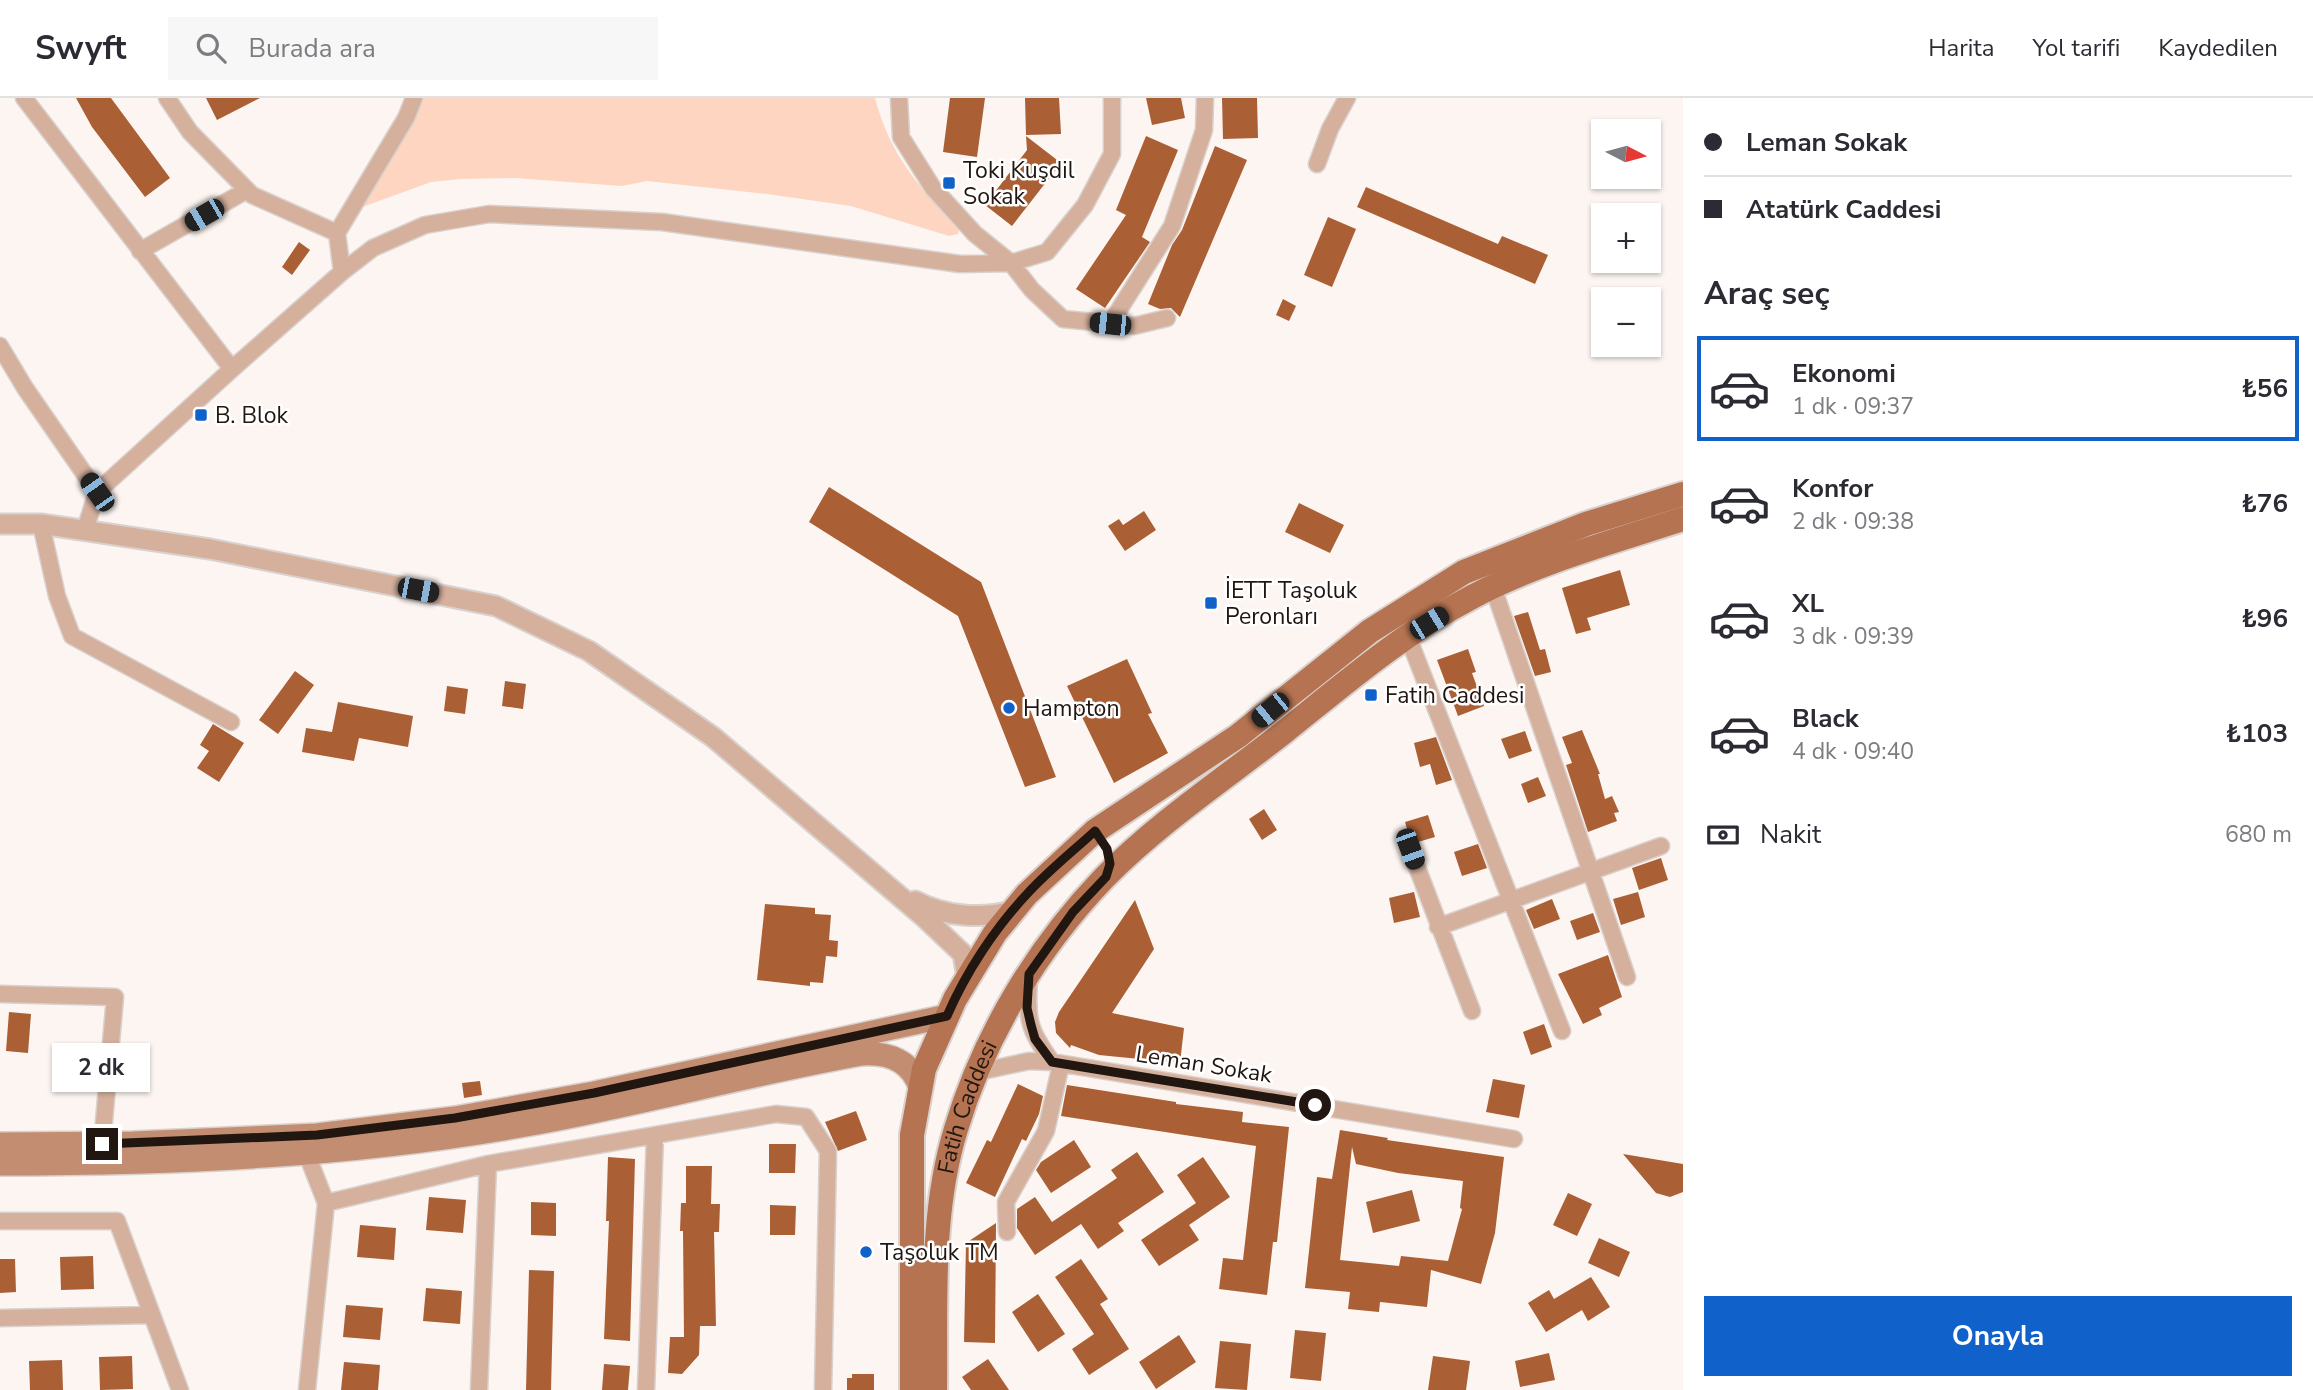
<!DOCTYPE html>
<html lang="tr">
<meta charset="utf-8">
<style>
:root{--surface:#fff;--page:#f7f7f7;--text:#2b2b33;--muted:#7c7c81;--line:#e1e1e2;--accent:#1161cb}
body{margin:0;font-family:"Nunito Sans",sans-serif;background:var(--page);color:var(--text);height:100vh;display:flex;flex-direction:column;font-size:26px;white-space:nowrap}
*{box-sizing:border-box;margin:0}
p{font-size:23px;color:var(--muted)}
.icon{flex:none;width:38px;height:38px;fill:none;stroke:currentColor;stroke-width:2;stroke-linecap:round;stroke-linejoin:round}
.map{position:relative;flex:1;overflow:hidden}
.side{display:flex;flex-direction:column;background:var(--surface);width:630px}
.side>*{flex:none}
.guide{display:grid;align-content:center;height:154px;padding:0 21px;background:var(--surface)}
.needle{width:46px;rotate:96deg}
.buttons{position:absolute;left:1591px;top:21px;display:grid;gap:14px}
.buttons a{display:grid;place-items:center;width:70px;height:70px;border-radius:0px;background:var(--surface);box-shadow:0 2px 5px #0004;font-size:35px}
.end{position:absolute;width:32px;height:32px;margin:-16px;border:9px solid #211610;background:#fff;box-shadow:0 0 0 4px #fff}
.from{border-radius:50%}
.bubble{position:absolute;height:49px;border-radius:0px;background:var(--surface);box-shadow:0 2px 5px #0004;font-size:23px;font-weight:700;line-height:49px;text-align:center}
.car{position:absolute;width:21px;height:42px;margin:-21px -10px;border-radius:9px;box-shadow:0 0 5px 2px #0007;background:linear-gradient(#222 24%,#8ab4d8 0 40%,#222 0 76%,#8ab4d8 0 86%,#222 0)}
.guide b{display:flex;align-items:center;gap:24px;height:66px;font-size:26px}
.guide b+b{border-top:2px solid var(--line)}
.guide i{width:18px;height:18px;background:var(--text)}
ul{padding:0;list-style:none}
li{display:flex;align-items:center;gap:21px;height:105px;margin:0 14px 10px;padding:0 7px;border:4px solid transparent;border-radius:0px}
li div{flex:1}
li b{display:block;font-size:26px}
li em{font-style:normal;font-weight:700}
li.on{border-color:var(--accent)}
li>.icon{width:63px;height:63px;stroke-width:1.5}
h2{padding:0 21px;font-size:32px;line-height:84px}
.pay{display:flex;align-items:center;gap:18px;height:77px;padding:0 21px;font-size:26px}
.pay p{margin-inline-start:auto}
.button{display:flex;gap:14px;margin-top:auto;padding:14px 21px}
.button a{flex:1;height:80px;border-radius:0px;background:var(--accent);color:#fff;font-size:28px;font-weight:700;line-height:80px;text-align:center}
header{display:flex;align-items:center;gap:42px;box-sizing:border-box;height:98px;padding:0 35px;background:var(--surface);border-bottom:2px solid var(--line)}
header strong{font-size:33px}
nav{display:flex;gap:38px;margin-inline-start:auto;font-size:24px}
.search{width:490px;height:63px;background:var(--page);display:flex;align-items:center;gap:18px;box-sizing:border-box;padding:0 24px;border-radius:0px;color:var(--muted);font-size:26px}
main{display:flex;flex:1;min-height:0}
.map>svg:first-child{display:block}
.green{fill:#fed5c0}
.building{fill:#aa5f35;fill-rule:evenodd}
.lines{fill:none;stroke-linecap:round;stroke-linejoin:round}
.minor-casing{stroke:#d9d1cd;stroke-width:19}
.tertiary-casing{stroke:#d9d1cd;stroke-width:23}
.secondary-casing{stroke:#d9d1cd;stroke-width:26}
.primary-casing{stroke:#d9d1cd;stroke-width:28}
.minor{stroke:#d5b09d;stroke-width:16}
.tertiary{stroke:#d5b09d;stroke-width:19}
.secondary{stroke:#c38d71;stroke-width:23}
.primary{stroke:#b57351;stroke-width:24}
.route{stroke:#211610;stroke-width:9}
.poi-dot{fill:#1161cb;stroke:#fff;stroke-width:2.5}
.labels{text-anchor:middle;stroke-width:5;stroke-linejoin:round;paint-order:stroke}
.poi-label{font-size:23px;fill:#211610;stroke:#fff;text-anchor:start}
.street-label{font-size:23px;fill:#211610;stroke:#fff}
</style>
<header>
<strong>Swyft</strong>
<div class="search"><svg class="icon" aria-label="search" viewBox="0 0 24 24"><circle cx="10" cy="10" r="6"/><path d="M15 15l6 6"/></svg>Burada ara</div>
<nav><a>Harita</a><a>Yol tarifi</a><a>Kaydedilen</a></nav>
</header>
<main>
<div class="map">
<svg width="1683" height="1292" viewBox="0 0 1683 1292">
<rect width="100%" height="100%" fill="#fcf5f1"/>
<path class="green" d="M414,0H875C891,60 918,87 959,131L958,136L949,138L851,108L767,96L647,83L622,88L515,80L460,81L431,84L354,112Z"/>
<path class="building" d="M76,0H111L170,80L145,99L92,29Z
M206,0H260L217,22Z
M950,0H985L977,59L943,54Z
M1025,0H1059L1061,36L1026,37Z
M1146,0H1181L1185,20L1152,27Z
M1222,0H1257L1258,40L1223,41Z
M1026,38L1061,65L1012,128L985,107L1027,52Z
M1146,38L1178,52L1142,139L1150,144L1105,210L1076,191L1126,117L1116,112Z
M1215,48L1247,62L1180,219L1171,210L1160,211L1148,206L1172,147L1182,132Z
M1366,89L1498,146L1502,138L1548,157L1535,186L1357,109Z
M1328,119L1356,131L1332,189L1304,177Z
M299,144L310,152L292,177L282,169Z
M1283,201L1296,208L1289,223L1276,217Z
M829,389L981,484L1056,679L1025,689L958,518L809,424Z
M1299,405L1344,427L1330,455L1285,434Z
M1144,413L1156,432L1125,453L1108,428L1119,421L1123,427Z
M1620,472L1630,507L1587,520L1591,532L1576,536L1562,490Z
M1528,514L1540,552L1545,551L1551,574L1535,578L1514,518Z
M1468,551L1476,574L1472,575L1484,608L1458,618L1437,562Z
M1127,561L1152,615L1148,616L1168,655L1114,685L1067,588Z
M295,573L314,587L278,636L259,622Z
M505,583L526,586L523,611L502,608Z
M447,588L468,591L465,616L444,613Z
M338,604L413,618L408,649L359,640L354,663L302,654L306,630L332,634Z
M213,626L244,645L219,684L197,670L209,653L200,647Z
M1582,632L1600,676H1598L1605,701L1612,698L1619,714L1614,715L1617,723L1588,734L1566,667L1572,665L1562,639Z
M1525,633L1532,653L1509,661L1501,641Z
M1436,639L1452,682L1436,687L1430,666L1420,669L1414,645Z
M1538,679L1546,698L1528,705L1521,686Z
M1264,711L1277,732L1262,742L1249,721Z
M1428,717L1435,739L1418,744L1410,741L1405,724Z
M1478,746L1487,770L1462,778L1454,754Z
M1661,760L1668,782L1639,792L1632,770Z
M1414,794L1420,819L1394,825L1389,800Z
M1638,794L1645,819L1621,827L1613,801Z
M1552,801L1560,821L1534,831L1526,812Z
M1135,802L1154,851L1112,915L1184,930L1180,965L1099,957L1071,947L1070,950L1056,935L1055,924L1059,914Z
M765,806L815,810V816L831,817L829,842L838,843L837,859L826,858L823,885L810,884V888L757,882Z
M1593,815L1600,834L1577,842L1570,823Z
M1608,857L1622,899L1599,910L1602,917L1583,926L1558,876Z
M9,914L31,916L28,955L6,953Z
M1544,926L1552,949L1531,957L1523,934Z
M1493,981L1525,987L1519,1020L1486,1014Z
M480,983L482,997L464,1000L462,985Z
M1018,986L1043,998L1039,1016L1026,1043L1022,1041L995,1099L966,1085L987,1042L991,1044Z
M1067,987L1176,1004V1006L1243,1014L1242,1024L1289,1029L1277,1144H1273L1267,1197L1219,1191L1223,1160L1243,1162L1256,1048L1061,1018Z
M856,1013L867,1042L838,1053L825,1024Z
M1340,1032L1388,1040L1387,1042L1504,1059L1495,1135L1481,1186L1431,1172L1427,1209L1380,1204L1379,1214L1348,1211L1350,1194L1305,1190L1317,1079L1332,1081ZM1352,1049L1356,1066L1398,1075L1463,1083L1460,1110L1462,1111L1448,1163L1401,1158L1399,1168L1340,1162Z
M1074,1042L1091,1069L1051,1095L1036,1072L1041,1064Z
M769,1046H796L795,1075H769Z
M1137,1054L1164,1094L1118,1125L1124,1133L1098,1151L1081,1126L1035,1157L1017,1130V1111L1035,1099L1052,1124L1117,1080L1111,1072Z
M1623,1056L1683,1066V1094L1670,1099L1656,1095Z
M608,1059L635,1061L630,1243L604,1241L609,1123H606Z
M1203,1059L1230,1099L1189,1127L1199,1142L1159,1168L1141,1142L1196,1105L1177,1077Z
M686,1068H712L711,1106H720L719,1134H714L716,1228H700L699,1257L682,1276L668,1275L670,1239H684L683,1133H680L681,1105H686Z
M1412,1092L1420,1123L1373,1135L1366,1104Z
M1568,1095L1592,1106L1577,1138L1553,1127Z
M429,1099L466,1102L463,1135L426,1132Z
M531,1104L556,1105V1138L531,1137Z
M770,1107L796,1108L795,1137H770Z
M996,1125L995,1245L964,1244L966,1145Z
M360,1127L396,1130L394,1162L357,1159Z
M1599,1140L1630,1154L1619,1179L1588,1165Z
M93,1158L94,1191L61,1192L60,1159Z
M0,1161H15L16,1194L0,1195Z
M1081,1161L1108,1201L1100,1206L1129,1251L1089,1277L1072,1251L1094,1236L1055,1179Z
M529,1172L554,1173L551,1292H526Z
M1591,1179L1610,1209L1588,1223L1582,1212L1546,1234L1528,1205L1549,1192L1554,1201Z
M426,1190L462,1193L460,1226L423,1223Z
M1038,1196L1065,1236L1038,1254L1012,1214Z
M346,1207L383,1210L380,1242L343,1239Z
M1295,1232L1326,1235L1321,1283L1290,1280Z
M1179,1237L1196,1264L1156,1291L1139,1264Z
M1220,1243L1251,1246L1247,1292L1215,1290Z
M1549,1255L1555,1282L1520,1289L1515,1263Z
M132,1258L133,1291L100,1292L99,1259Z
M1433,1258L1470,1263L1466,1292H1428Z
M988,1261L1009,1292H971L962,1279Z
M62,1262L63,1292H30L29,1263Z
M344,1264L380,1267L378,1292H341Z
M604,1266L630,1268L628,1292H602Z
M852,1276H874V1292H847V1280H852Z"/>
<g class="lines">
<defs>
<path id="minor" d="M24,0L232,271
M167,0L190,34L252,97L337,135
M899,0L901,39L933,90L975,136L1011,165L1032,192L1063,221L1134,228L1167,220
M1317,66L1330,31L1347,0
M140,153L247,92
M342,174L337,135L406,20L414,0
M1110,226L1172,128L1204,32L1205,0
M0,248L25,290L97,394
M41,426L57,498L72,538L231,624
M85,432L97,394L232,271L342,174L373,150L425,127L489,116L662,124L960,166L1011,165L1047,154L1085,107L1112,56V0
M1493,489L1627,879
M1408,539L1562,933
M1410,751L1472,913
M1438,829L1661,748
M1029,879C1027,921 1027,930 1052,964
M0,896L115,899L102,1046
M978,974L1029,963L1052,964L1514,1041
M306,1047V1054L326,1105L307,1292
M326,1105L488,1066L776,1016L806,1019L828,1053L823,1292
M0,1123H117L180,1292
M1007,1134L1006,1104L1046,1033L1061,966
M0,1220L152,1217
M479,1292L488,1066
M646,1292L655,1037"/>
<path id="tertiary" d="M0,426H41L210,451L496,508L589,553L713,639L924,819L963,856L967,880
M915,803C945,819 981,821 1013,813"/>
<path id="secondary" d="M0,1046L133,1045L317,1037L455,1020L594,995L947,918
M0,1066C176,1066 353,1058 526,1027C639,1007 749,976 862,956C888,954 911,963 920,989"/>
<g id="primary">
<path d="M912,1292V1037L924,971L955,901L995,835L1027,796L1095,733L1238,638L1370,533L1464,474L1586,426L1683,396"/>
<path id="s1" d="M935,1292C936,1205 930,1115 956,1031C984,938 1037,850 1104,780C1158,725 1224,681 1284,634C1344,586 1403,535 1472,499C1538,464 1612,444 1683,421"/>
</g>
</defs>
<use href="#minor" class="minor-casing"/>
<use href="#tertiary" class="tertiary-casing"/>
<use href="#secondary" class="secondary-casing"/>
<use href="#primary" class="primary-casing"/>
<use href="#minor" class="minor"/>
<use href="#tertiary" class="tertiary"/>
<use href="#secondary" class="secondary"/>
<use href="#primary" class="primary"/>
</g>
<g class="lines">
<path class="route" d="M102,1046L317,1037L455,1020L594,995L947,918C966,874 995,830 1027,796C1048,773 1072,754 1095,733L1107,751L1110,766L1106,779L1073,814L1029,876L1027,910L1031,927L1035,941L1052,964L1315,1007"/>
</g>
<g class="poi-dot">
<rect x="942" y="78" width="14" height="14" rx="3.5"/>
<rect x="194" y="310" width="14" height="14" rx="3.5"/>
<rect x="1204" y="498" width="14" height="14" rx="3.5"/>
<rect x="1364" y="590" width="14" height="14" rx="3.5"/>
<circle cx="1009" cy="610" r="7"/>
<circle cx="866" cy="1154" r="7"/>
</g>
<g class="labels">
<g class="poi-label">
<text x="963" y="80">Toki Kuşdil<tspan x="963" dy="26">Sokak</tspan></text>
<text x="215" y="325">B. Blok</text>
<text x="1225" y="500">İETT Taşoluk<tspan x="1225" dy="26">Peronları</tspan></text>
<text x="1385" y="605">Fatih Caddesi</text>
<text x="1023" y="618">Hampton</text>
<text x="880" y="1162">Taşoluk TM</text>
</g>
<g class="street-label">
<text transform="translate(1204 966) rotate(9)" y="8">Leman Sokak</text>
<text dy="8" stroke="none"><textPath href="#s1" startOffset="287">Fatih Caddesi</textPath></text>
</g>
</g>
</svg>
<div class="buttons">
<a><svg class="needle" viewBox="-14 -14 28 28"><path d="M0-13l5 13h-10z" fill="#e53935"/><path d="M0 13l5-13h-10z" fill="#7c7c81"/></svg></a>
<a>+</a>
<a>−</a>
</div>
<i class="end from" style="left:1315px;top:1007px"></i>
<i class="end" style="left:102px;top:1046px"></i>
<div class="bubble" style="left:52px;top:945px;width:98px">2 dk</div>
<i class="car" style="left:204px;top:117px;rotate:240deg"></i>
<i class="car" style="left:1110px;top:226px;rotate:276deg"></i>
<i class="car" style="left:97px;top:394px;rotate:325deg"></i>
<i class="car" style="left:418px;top:492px;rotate:101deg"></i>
<i class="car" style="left:1429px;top:525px;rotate:59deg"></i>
<i class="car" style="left:1270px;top:612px;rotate:231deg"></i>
<i class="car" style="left:1410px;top:751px;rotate:160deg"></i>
</div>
<section class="side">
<div class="guide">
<b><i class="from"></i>Leman Sokak</b>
<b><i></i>Atatürk Caddesi</b>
</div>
<h2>Araç seç</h2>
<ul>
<li class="on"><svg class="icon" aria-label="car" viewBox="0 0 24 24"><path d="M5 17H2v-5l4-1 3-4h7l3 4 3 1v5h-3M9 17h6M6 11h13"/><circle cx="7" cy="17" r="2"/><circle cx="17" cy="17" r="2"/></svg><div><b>Ekonomi</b><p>1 dk · 09:37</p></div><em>₺56</em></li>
<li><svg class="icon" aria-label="car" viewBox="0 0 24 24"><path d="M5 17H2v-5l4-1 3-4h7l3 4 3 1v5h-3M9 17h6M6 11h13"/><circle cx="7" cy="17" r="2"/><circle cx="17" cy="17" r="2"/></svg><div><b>Konfor</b><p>2 dk · 09:38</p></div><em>₺76</em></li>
<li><svg class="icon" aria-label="car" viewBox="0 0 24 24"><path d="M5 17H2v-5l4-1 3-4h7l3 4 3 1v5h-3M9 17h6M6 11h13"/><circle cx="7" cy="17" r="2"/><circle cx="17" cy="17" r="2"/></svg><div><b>XL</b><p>3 dk · 09:39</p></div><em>₺96</em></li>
<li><svg class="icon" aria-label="car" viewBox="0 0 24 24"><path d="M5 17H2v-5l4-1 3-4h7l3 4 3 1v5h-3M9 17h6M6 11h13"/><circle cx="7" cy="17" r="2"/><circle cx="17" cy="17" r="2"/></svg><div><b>Black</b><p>4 dk · 09:40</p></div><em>₺103</em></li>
</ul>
<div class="pay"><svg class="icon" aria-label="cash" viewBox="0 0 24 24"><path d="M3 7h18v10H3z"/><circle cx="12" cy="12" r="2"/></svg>Nakit<p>680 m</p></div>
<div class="button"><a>Onayla</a></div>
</section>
</main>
